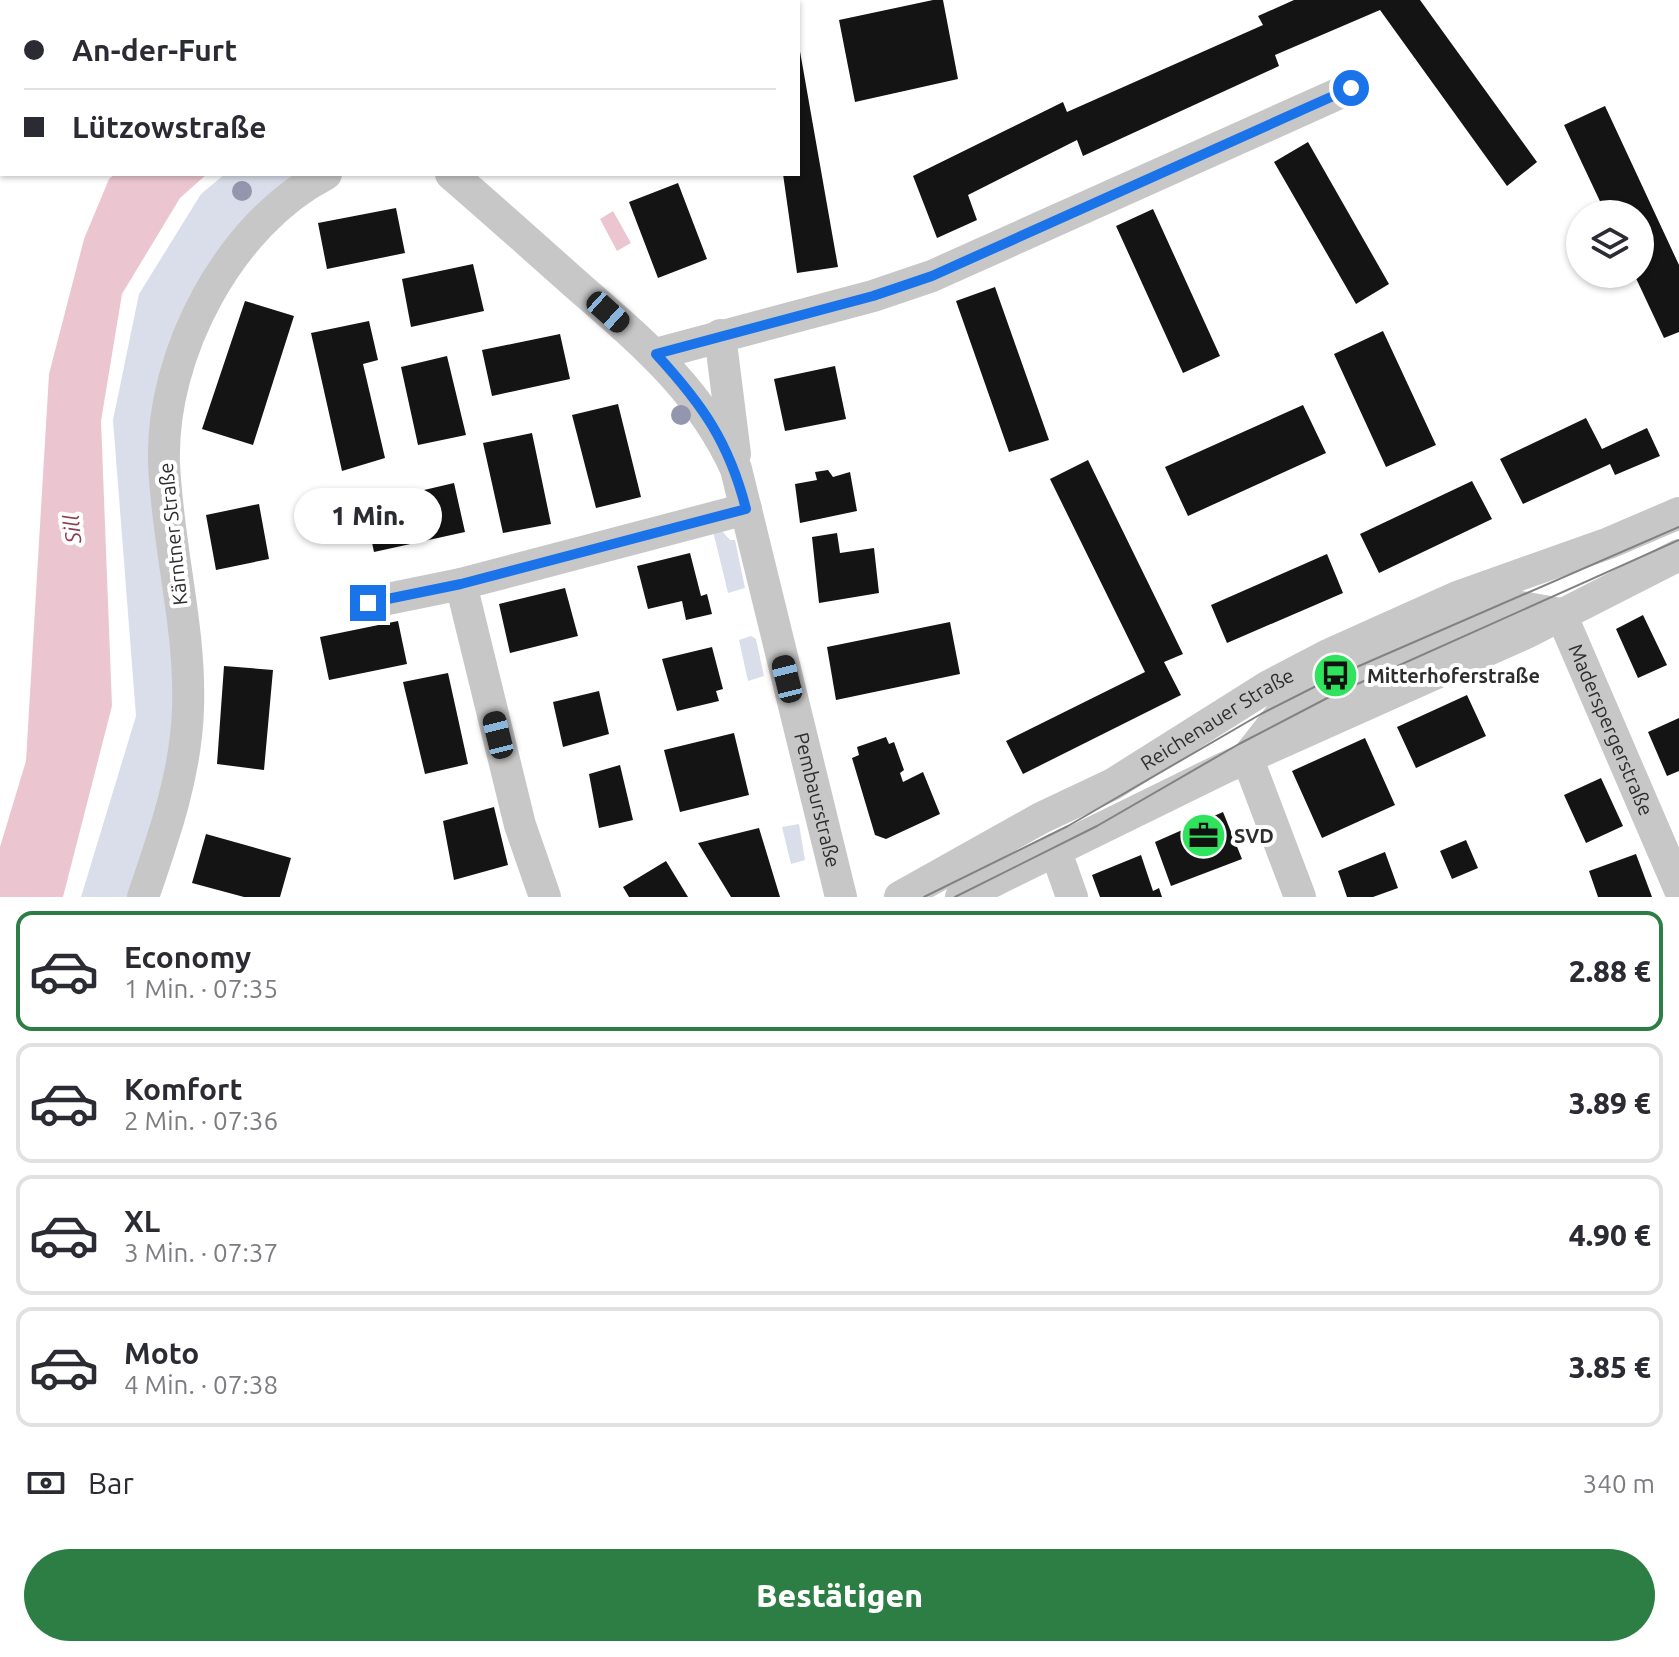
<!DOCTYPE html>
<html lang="de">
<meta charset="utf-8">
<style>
:root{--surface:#fff;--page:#f7f7f7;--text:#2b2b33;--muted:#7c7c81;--line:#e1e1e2;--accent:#2d7e45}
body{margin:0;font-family:Ubuntu,sans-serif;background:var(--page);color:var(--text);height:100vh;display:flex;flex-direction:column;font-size:30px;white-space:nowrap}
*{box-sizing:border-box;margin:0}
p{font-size:26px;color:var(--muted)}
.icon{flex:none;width:44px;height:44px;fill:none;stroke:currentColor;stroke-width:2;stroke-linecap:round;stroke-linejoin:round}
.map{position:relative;height:897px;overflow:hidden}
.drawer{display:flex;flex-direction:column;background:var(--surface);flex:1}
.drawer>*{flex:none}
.banner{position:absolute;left:0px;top:0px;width:800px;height:176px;box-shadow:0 2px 6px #0004;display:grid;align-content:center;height:176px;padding:0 24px;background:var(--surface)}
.tools{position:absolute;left:1566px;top:200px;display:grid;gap:16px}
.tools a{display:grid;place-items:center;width:88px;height:88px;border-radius:50%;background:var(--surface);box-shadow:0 2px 6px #0004;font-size:40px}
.end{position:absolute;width:36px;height:36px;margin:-18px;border:10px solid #1a73e8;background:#fff;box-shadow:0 0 0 4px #fff}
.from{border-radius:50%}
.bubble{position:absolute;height:56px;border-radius:28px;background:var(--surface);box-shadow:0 2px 6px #0004;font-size:26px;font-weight:800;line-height:56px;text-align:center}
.car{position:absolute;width:24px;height:48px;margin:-24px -12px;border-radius:10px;box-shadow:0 0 6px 2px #0007;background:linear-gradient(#222 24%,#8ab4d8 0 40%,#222 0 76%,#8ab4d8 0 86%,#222 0)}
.banner b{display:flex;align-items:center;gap:28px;height:76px;font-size:30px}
.banner b+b{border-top:2px solid var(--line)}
.banner i{width:20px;height:20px;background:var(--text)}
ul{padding:14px 0 0;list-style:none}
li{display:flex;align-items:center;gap:24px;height:120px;margin:0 16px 12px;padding:0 8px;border:4px solid var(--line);border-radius:16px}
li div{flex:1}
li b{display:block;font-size:30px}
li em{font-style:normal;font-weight:800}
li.on{border-color:var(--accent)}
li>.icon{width:72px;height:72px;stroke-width:1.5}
.pay{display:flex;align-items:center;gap:20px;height:88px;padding:0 24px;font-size:30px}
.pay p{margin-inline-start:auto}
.cta{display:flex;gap:16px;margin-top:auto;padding:16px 24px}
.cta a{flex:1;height:92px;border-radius:48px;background:var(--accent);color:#fff;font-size:32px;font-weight:800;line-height:92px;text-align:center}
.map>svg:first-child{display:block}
.green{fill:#dadeea}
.water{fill:#ebc6d1}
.building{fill:#141414}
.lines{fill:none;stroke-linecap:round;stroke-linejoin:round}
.minor{stroke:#c7c7c7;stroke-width:32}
.tram{stroke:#828282;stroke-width:2}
.tree{fill:#9396ac}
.route{stroke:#1a73e8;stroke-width:10}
.labels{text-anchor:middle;stroke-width:8;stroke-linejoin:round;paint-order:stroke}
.street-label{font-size:20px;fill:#2d2d2d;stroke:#fff}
.poi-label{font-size:20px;font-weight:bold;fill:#2d2d2d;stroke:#fff;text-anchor:start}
.water-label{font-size:22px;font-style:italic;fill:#8e3c54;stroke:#fff}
</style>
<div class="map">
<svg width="1679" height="897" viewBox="0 0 1679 897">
<rect width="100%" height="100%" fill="#fff"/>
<path class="green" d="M225,174H294L257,210L177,347L178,714L169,796L133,897H81L136,716L113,420L139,294L201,194Z
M713,531H722L730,540H735L745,588L728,593Z
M751,636L756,639L764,676L748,681L739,640Z
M799,824L805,860L791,864L782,827Z"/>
<path class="water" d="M115,174H207L180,198L122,294L101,421L112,706L63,897H0V847L26,761L49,374L84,239L109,179Z
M613,211L631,243L617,251L600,219Z"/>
<path class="building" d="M933,0H943L958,79L855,102L839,20Z
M1294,0H1420L1537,162L1507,186L1380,10L1275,55L1279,66L1083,156L1077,140L968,195L977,220L937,238L913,176L1063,102L1067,112L1263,25L1258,16Z
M798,40L838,267L797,273L783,174H798Z
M1605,106L1679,265V332L1664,338L1634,274H1640V214H1606L1564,125Z
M1308,142L1389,284L1356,304L1274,162Z
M678,183L707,259L658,278L629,202Z
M396,208L405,253L327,269L318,223Z
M1153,209L1220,356L1183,373L1116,226Z
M473,264L484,311L411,327L402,279Z
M995,287L1049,440L1009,452L956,301Z
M245,301L294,316L253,445L202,429Z
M369,321L378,360L363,364L385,458L342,471L311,333Z
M1383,331L1436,445L1386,467L1334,354Z
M560,334L570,379L492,396L482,350Z
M447,356L466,435L418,445L401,367Z
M835,366L846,419L785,431L774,379Z
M618,404L641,497L596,508L572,415Z
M1303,405L1326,453L1188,516L1165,467Z
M1586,418L1602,449L1647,428L1660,456L1615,475L1610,464L1523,504L1500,459Z
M532,433L551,524L503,533L483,443Z
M1088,460L1183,654L1164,662L1181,695L1023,774L1006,741L1145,672L1050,479Z
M828,470L833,477L850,472L857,511L800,523L795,484L817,480L815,472Z
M1472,481L1492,519L1379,573L1360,534Z
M454,483L465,532L374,552L364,504Z
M259,504L269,559L216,570L206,515Z
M837,533L840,553L874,548L879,593L819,603L812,537Z
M690,553L701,596L707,594L712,614L686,620L682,601L648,609L637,566Z
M1327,554L1343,593L1227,643L1211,605Z
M565,588L578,636L510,653L499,604Z
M1643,615L1667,665L1638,678L1616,629Z
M398,621L407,664L329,680L320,637Z
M950,622L960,674L836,700L827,647Z
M712,647L723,689L716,691L719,701L677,711L662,659Z
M224,666L273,670L264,770L217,764Z
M448,673L468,764L425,774L403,682Z
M599,691L609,734L563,747L553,702Z
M1467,695L1486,736L1416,768L1397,727Z
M1679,718V771L1667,776L1648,732Z
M734,733L749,795L680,812L664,750Z
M886,737L889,744L894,742L904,770L900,773L903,782L923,772L940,814L886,839L875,835L852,758L859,755L857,747Z
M1365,738L1395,805L1322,838L1292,771Z
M620,765L633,820L599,828L589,774Z
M1601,778L1623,826L1586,843L1564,795Z
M494,807L508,865L454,880L443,821Z
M1223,812L1242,859L1171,886L1155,842Z
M759,828L780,897H731L698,843Z
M206,834L291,858L280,897H244L192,883Z
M1466,840L1478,868L1452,879L1440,851Z
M1385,852L1398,888L1373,897H1347L1338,871Z
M1636,854L1652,897H1598L1589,871Z
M1141,855L1153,891L1159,888L1162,897H1100L1092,875Z
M666,861L688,897H629L623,887Z"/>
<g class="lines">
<g class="minor">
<path d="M267,0L269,2"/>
<path d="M135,2L137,0"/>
<path d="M701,2L706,0"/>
<path d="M0,124L2,123"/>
<path id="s1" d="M451,174C494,211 536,249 579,287C643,343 700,390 736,469L841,897"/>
<path d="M720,335L735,454"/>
<path d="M656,354L873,296L932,276L1351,88"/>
<path d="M461,584L520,825L545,897"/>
<path d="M368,603L461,584L746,509"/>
<path id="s2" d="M1561,614L1679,888"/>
<path d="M1249,755L1282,713L1395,658L1515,606L1561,614"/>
<path d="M1247,757L1300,897"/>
<path d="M1055,849L1072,897"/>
<path d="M143,897C164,836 186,774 188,709C191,626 167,545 164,462C161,354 229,224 326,174"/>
<path id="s3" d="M900,897L1041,818L1113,784L1267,687L1330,654L1457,597L1609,543L1679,513"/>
<path d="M961,897L1224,768L1526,633L1679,555"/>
</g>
<path class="tram" d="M924,897L1068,826L1261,714L1336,676L1679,527
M955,897L1097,826L1239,744L1335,694L1679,540"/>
</g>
<g class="tree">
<circle cx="242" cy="191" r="10"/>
<circle cx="681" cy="415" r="10"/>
</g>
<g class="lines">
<path class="route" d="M368,603L461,584L746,509C729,442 702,404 656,354L873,296L932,276L1351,88"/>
</g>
<defs>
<symbol id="bus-disc" viewBox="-11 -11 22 22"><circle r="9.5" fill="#2fe45c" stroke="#fff"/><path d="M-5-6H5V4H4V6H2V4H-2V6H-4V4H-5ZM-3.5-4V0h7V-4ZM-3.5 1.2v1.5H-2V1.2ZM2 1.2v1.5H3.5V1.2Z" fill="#111"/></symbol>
<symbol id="office-disc" viewBox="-11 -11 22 22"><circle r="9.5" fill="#2fe45c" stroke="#fff"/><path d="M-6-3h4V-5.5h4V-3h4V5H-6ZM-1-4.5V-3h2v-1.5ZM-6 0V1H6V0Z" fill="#111"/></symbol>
</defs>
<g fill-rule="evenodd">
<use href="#bus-disc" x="1310" y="650" width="51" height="51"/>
<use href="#office-disc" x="1178" y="810" width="51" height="51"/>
</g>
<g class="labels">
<g class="street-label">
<text transform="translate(173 534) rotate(-96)" y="7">Kärntner Straße</text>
<text dy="7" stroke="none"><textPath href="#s3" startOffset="364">Reichenauer Straße</textPath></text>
<text dy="7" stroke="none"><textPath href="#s2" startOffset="126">Maderspergerstraße</textPath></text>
<text dy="7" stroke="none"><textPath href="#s1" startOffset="754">Pembaurstraße</textPath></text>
</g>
<g class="poi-label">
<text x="1367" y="683">Mitterhoferstraße</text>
<text x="1234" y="843">SVD</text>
</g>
<g class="water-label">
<text transform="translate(72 529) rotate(-95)" y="8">Sill</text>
</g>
</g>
</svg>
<div class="tools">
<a><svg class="icon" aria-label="layers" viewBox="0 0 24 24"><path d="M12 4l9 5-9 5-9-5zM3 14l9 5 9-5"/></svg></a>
</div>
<i class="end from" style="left:1351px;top:88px"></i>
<i class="end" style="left:368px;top:603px"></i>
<div class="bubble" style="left:294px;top:488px;width:148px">1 Min.</div>
<i class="car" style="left:608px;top:312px;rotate:132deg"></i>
<i class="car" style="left:787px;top:679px;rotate:346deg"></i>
<i class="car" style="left:498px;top:735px;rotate:346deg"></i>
<div class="banner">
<b><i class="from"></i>An-der-Furt</b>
<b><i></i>Lützowstraße</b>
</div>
</div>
<section class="drawer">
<ul>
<li class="on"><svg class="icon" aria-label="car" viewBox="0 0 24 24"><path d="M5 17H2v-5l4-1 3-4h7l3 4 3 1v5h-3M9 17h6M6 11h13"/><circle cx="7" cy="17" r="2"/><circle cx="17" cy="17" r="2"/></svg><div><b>Economy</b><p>1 Min. · 07:35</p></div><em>2.88 €</em></li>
<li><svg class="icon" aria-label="car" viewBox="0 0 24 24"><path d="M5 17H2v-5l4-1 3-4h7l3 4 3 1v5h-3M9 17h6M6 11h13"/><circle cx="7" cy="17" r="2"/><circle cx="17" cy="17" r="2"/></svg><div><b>Komfort</b><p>2 Min. · 07:36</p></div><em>3.89 €</em></li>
<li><svg class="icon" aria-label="car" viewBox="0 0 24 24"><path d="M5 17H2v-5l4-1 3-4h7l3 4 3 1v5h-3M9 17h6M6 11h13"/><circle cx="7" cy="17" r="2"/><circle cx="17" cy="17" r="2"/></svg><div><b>XL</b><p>3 Min. · 07:37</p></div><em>4.90 €</em></li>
<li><svg class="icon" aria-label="car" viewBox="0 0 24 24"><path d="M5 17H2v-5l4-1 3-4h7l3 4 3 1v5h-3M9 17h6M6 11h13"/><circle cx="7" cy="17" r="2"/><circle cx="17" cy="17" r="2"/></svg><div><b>Moto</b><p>4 Min. · 07:38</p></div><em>3.85 €</em></li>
</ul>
<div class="pay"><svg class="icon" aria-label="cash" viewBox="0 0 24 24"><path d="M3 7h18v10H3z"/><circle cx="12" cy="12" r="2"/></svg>Bar<p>340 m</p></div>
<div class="cta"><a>Bestätigen</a></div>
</section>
